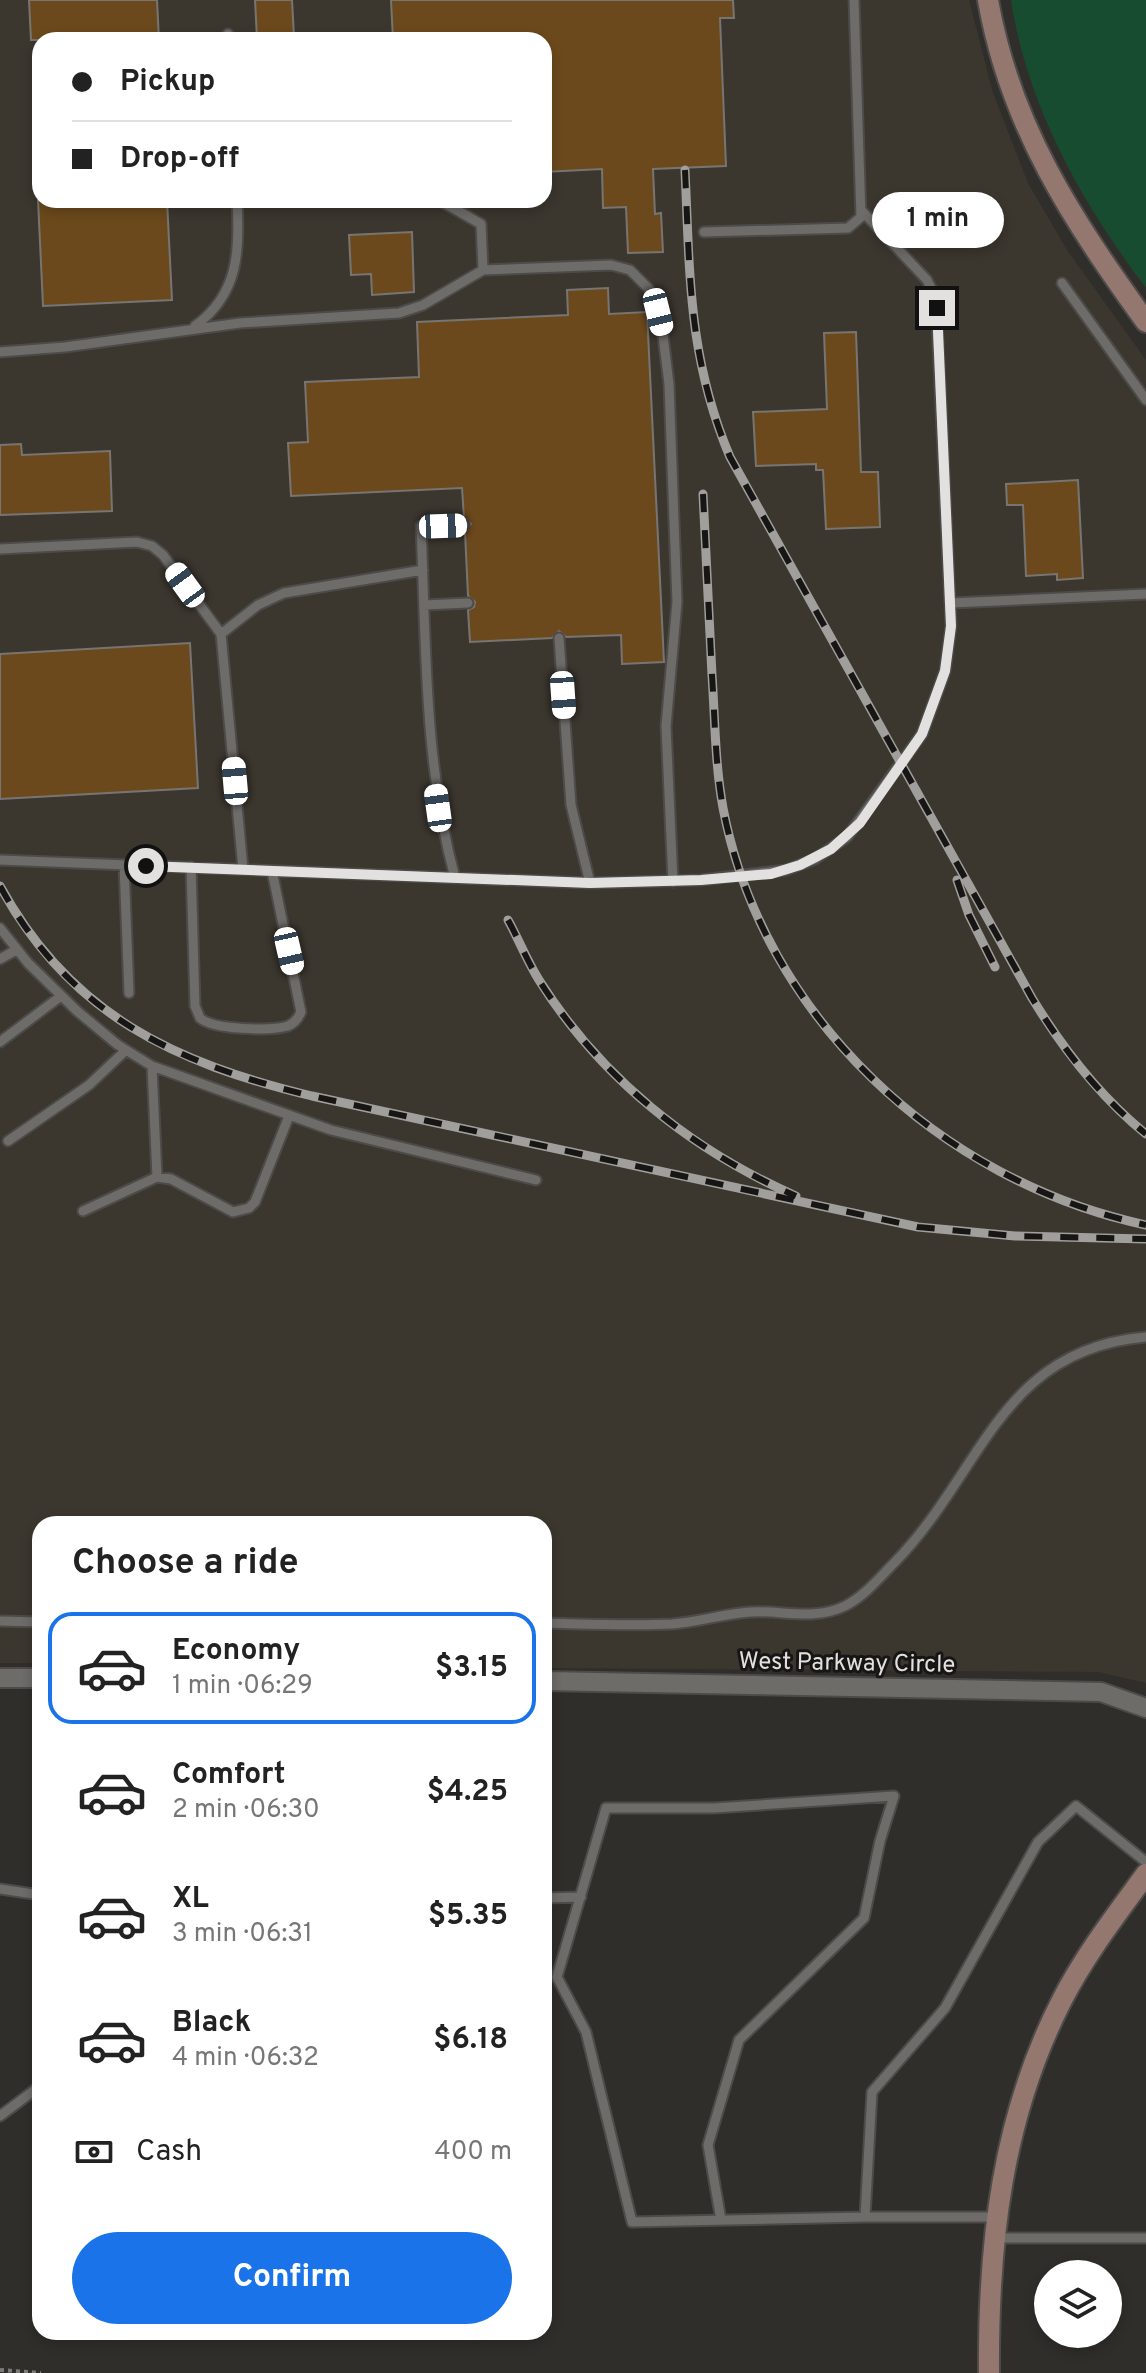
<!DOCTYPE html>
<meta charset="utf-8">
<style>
:root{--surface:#fff;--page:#f6f6f6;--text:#222;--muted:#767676;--line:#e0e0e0;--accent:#1a73e8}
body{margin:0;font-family:Overpass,sans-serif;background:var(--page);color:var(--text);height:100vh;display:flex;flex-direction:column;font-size:30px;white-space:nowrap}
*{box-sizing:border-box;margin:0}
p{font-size:26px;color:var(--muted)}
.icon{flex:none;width:44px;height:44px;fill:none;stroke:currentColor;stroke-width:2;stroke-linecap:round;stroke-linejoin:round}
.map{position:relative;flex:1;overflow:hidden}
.side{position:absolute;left:32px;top:1516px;width:520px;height:824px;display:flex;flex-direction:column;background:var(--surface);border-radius:24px;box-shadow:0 4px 12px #0003}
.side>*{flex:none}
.guide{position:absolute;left:32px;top:32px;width:520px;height:176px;border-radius:24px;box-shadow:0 4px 12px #0003;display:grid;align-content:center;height:176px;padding:0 40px;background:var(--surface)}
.buttons{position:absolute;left:1034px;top:2260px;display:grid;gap:16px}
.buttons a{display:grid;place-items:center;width:88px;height:88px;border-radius:50%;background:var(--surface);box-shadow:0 4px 12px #0003;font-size:40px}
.end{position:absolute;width:36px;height:36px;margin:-18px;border:10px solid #e2e1df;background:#111;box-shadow:0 0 0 4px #111}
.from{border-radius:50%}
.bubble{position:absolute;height:56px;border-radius:28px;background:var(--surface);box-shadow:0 4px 12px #0003;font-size:26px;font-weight:700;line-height:56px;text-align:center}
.car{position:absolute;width:24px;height:48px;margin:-24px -12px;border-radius:10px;box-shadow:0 0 6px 2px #0007;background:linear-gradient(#fff 24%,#345 0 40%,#fff 0 76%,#345 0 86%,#fff 0)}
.guide b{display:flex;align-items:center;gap:28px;height:76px;font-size:30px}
.guide b+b{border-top:2px solid var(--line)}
.guide i{width:20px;height:20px;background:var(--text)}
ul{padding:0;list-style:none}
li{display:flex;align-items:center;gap:24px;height:112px;margin:0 16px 12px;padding:0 24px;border:4px solid transparent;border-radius:24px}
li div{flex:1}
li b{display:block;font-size:30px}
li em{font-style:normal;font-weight:700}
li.active{border-color:var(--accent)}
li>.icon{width:72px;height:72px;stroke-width:1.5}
h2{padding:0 40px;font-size:36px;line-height:96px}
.pay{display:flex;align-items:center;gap:20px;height:88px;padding:0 40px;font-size:30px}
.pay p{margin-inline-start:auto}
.button{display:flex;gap:16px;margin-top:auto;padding:16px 40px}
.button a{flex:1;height:92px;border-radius:48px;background:var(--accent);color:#fff;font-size:32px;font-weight:700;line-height:92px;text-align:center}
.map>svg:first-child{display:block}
.built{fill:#3b362e;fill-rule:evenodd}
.green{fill:#174c30}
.building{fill:#6c491c;stroke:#777572;stroke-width:2}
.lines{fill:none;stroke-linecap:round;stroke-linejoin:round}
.lane-casing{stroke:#4d4b49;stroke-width:13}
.street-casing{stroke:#4d4b49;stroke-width:22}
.secondary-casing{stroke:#4d4b49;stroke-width:24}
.path{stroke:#7c7b78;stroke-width:4;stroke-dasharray:4 4;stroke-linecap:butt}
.lane{stroke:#6e6c69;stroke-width:9}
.street{stroke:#6e6c69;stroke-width:18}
.secondary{stroke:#94776f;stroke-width:20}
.rail-casing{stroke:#a09f9c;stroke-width:9}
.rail{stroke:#171615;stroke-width:6;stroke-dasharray:18;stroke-linecap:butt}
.route{stroke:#e2e1df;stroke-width:10}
.labels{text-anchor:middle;stroke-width:6;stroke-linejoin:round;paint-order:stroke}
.street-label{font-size:24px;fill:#e2e1df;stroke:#171615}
</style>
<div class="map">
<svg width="1146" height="2373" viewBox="0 0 1146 2373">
<rect width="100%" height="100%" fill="#302e2b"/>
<path class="built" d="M0,0H969L993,93L1028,183L1067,250L1146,360V1683L1099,1672L544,1668V1524H40V1663H0ZM40,40H544V200H40Z"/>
<path class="green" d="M1011,0H1146V288C1082,204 1027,106 1011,0Z"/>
<path class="building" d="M29,0H157L159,40H31Z
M255,0H292L294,37L257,39Z
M391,0H733L734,18H720L726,166L653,169L655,214L661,213L663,252L628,253L626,207L603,208L602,169L544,172V40H393Z
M38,200H167L172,300L43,306Z
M412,232L414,292L372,295L371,274L351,275L349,235Z
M608,288L609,314L647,312L664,662L622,664L621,635L566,637L559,631L552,638L470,642L468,610L474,607L475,602L468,596L465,532L471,524L464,518L462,488L291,496L288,443L308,442L305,382L419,377L417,322L568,315L567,290Z
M856,332L861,472H878L880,527L826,529L823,470H816V464L756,466L753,412L827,409L824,333Z
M21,444L22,455L110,451L112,511L0,515V445Z
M1078,480L1083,578L1057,580V574L1026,576L1023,505H1007L1006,484Z
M190,643L198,788L0,799V654Z"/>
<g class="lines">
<defs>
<path id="lane" d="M228,34V40
M439,200L481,224L483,270
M704,232L848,228L861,217L854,0
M1062,283L1146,400
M195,326C239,294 240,250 237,200
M0,352L65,347L240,323L399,313L423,305L483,270L611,265L630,270L649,289L662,328L669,384L677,602L666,726L673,882
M0,549L137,542L152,546L163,555L221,634L243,869
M951,603L1146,594
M424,605L468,603
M221,634L258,605L284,593L423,570
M559,638L571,805L590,883
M0,860L590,883L701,880L786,870L815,859L847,837L922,734L945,671L951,626L936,298L927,280L862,211
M124,865L129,993
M191,867L195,1006L200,1018C213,1030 271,1031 288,1026C295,1023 298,1019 301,1012L272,871
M455,878C424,763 426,645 421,526L464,525
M0,928L28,963L77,1011L118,1045L152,1066L331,1130L536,1180
M0,959L16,950
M0,1042L61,996
M152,1066L157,1177
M8,1141L89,1085L126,1050
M83,1211L157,1177L171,1179L233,1212L249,1208L255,1202L289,1116
M0,1621L40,1622
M544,1623C586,1624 629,1626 672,1624C698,1622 723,1614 750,1612C783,1610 814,1621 845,1606C865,1596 880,1577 895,1562C983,1472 1000,1349 1146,1337
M0,1889L40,1895
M544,1898L581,1897
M0,2116L40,2086
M996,2217H865L872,2092L945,2008L1038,1842L1076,1806L1146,1862
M721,2220L708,2145L739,2040L864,1918L880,1841L894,1796L714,1808H606L557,1977L586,2032L632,2222L865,2217
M993,2238H1146"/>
<path id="street" d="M0,1678H40
M544,1681L1101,1692L1146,1708"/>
<path id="secondary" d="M988,0C1010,126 1073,221 1146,322
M989,2373C988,2243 1002,2117 1062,2000C1085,1955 1116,1915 1146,1874"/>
</defs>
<use href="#lane" class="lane-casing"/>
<use href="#street" class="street-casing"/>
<use href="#secondary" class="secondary-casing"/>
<path class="path" d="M0,2370L41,2373"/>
<use href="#lane" class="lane"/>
<use href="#street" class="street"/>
<use href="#secondary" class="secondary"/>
<defs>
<path id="rail" d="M685,170C690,276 688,357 730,457L1032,998C1063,1049 1099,1096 1146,1134
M703,494C706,555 709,615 712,675C715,719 715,764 723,808C763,1017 940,1181 1146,1225
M957,880L969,915L995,967
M0,886C70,1015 175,1063 312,1096L918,1227L1015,1236L1146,1239
M508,920C519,940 527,961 539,980C600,1077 691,1150 796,1196"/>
</defs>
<use href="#rail" class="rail-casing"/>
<use href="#rail" class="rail"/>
</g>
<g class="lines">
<path class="route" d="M146,866L590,883L701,880L771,874L800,865L831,849L860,823L922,734L945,671L951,626L937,308"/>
</g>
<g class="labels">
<g class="street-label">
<text transform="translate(847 1662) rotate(1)" y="8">West Parkway Circle</text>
</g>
</g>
</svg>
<div class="buttons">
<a><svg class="icon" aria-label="layers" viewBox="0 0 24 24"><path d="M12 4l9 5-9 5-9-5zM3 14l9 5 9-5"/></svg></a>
</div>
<i class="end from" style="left:146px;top:866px"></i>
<i class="end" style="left:937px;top:308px"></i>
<div class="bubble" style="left:872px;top:192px;width:132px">1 min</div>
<i class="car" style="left:658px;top:312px;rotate:166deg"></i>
<i class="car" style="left:443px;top:526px;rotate:88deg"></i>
<i class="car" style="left:185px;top:585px;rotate:324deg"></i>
<i class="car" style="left:563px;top:695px;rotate:176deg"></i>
<i class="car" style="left:235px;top:781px;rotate:355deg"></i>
<i class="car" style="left:438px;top:808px;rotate:352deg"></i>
<i class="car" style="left:289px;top:951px;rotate:167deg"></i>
<div class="guide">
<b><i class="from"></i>Pickup</b>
<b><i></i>Drop-off</b>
</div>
<section class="side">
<h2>Choose a ride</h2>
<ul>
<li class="active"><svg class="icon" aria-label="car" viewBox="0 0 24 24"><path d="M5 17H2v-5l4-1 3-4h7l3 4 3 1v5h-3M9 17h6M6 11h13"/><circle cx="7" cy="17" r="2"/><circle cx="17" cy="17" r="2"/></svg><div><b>Economy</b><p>1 min · 06:29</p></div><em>$3.15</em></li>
<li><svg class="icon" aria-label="car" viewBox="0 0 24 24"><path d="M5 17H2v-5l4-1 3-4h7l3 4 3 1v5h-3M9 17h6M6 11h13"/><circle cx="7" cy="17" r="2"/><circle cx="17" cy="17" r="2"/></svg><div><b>Comfort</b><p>2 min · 06:30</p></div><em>$4.25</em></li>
<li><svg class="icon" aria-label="car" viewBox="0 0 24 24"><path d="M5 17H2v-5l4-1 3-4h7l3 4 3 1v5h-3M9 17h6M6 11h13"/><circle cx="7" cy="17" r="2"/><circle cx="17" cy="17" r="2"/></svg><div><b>XL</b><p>3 min · 06:31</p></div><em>$5.35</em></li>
<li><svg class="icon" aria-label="car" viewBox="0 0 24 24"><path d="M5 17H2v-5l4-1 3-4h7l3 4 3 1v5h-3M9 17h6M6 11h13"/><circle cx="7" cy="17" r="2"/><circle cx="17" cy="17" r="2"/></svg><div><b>Black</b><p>4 min · 06:32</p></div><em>$6.18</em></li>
</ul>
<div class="pay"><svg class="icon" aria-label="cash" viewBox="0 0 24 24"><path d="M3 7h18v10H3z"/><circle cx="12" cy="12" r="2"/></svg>Cash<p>400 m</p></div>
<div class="button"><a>Confirm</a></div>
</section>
</div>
